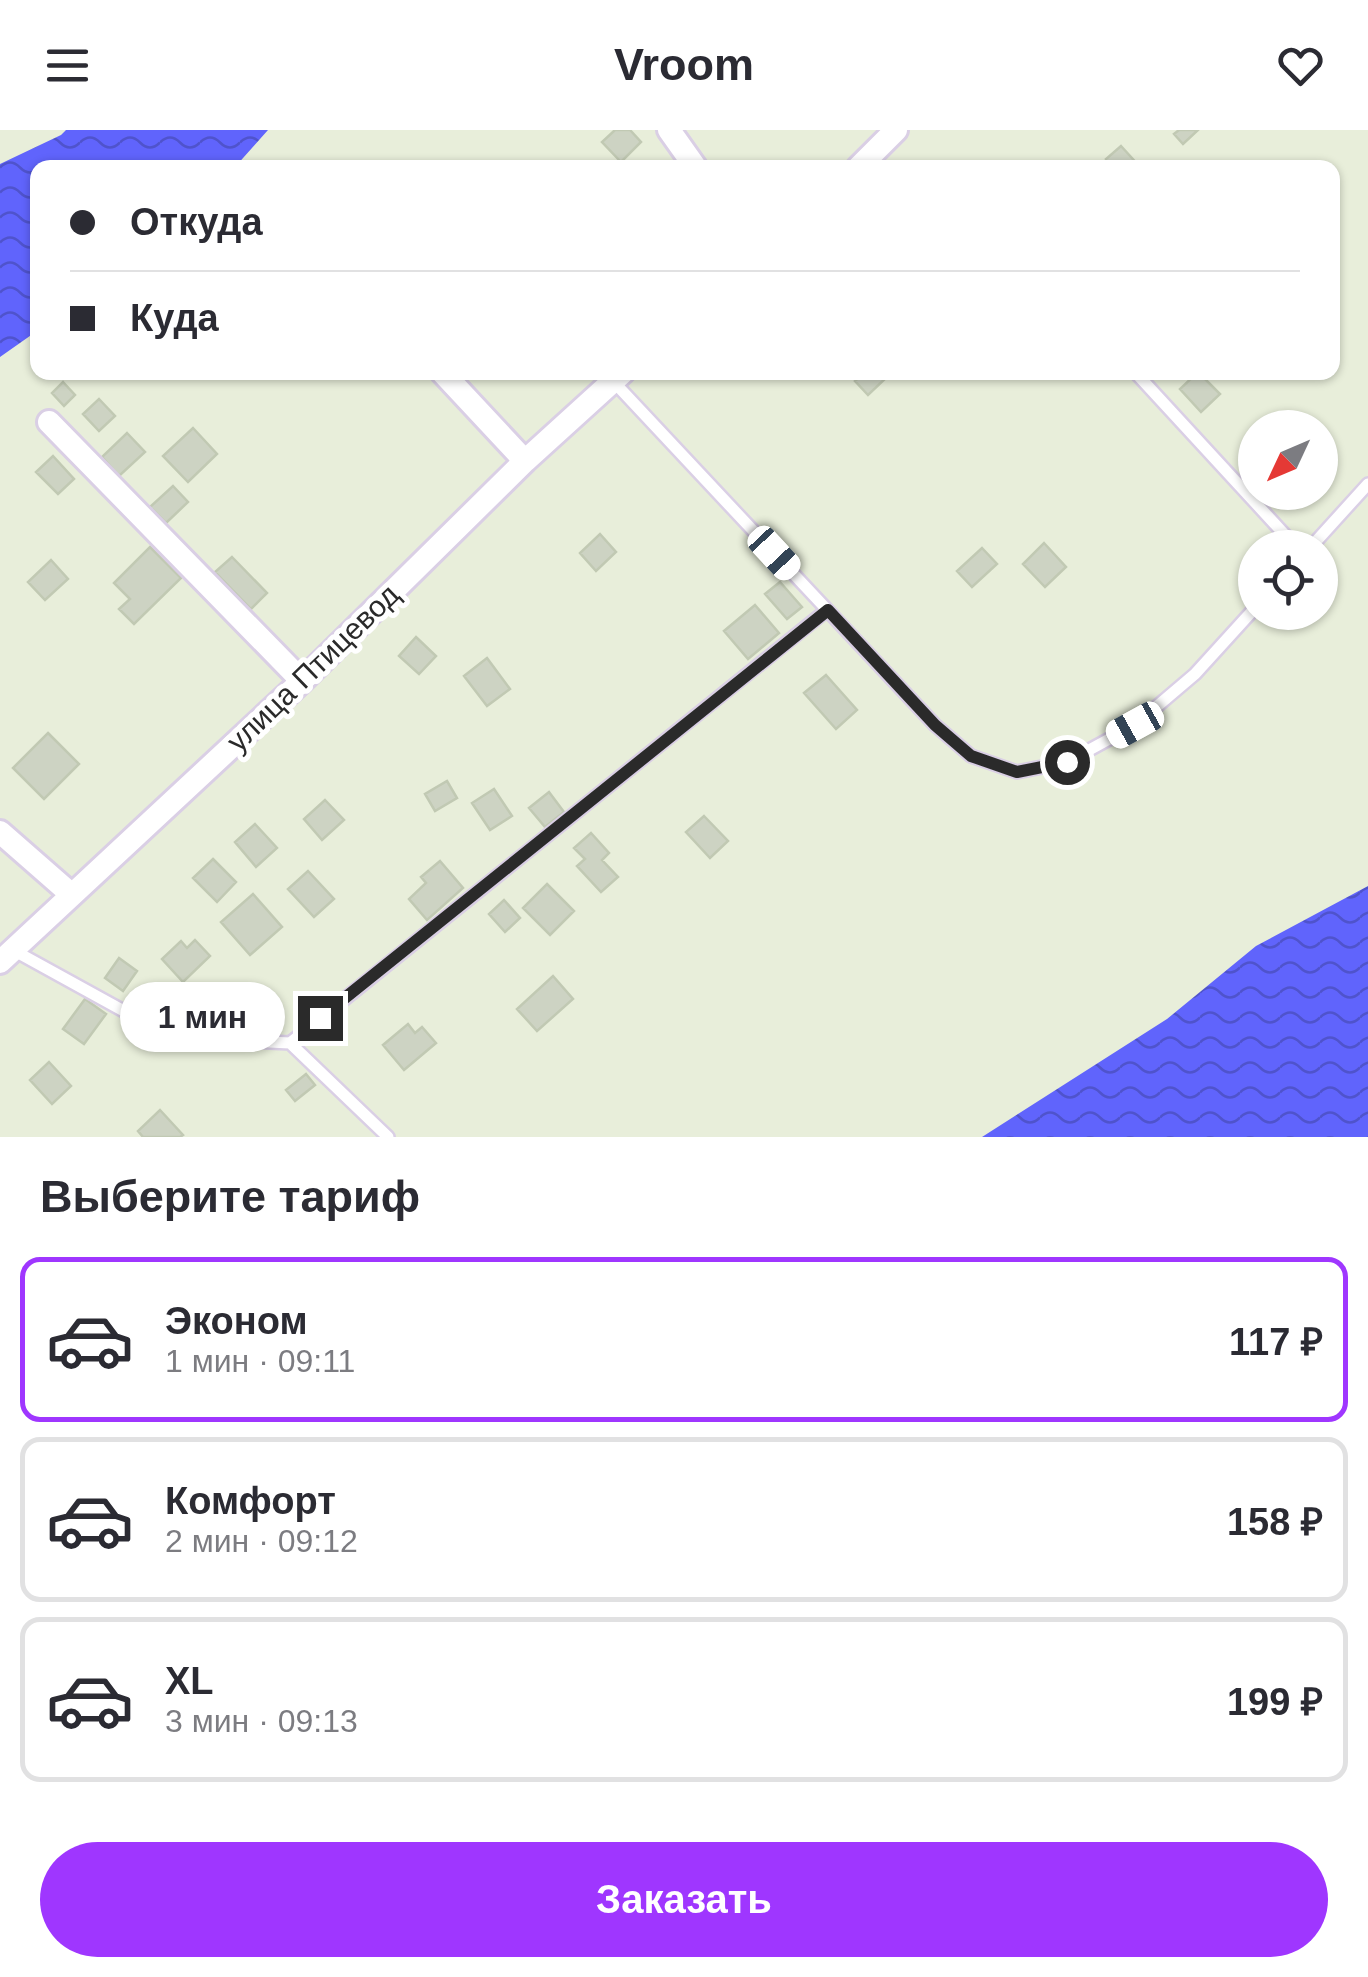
<!DOCTYPE html>
<html lang="ru">
<meta charset="utf-8">
<style>
:root{--surface:#fff;--page:#f7f7f7;--text:#2b2b33;--muted:#7c7c81;--line:#e1e1e2;--accent:#9f36ff}
body{margin:0;font-family:Arial,sans-serif;background:var(--page);color:var(--text);height:100vh;display:flex;flex-direction:column;font-size:38px;white-space:nowrap}
*{box-sizing:border-box;margin:0}
p{font-size:32px;color:var(--muted)}
.icon{flex:none;width:55px;height:55px;fill:none;stroke:currentColor;stroke-width:2;stroke-linecap:round;stroke-linejoin:round}
.map{position:relative;height:1007px;overflow:hidden}
.drawer{display:flex;flex-direction:column;background:var(--surface);flex:1}
.drawer>*{flex:none}
.banner{position:absolute;left:30px;top:30px;width:1310px;height:220px;border-radius:20px;box-shadow:0 2px 8px #0004;display:grid;align-content:center;height:220px;padding:0 40px;background:var(--surface)}
.needle{width:65px;rotate:226deg}
.fabs{position:absolute;left:1238px;top:280px;display:grid;gap:20px}
.fabs a{display:grid;place-items:center;width:100px;height:100px;border-radius:50%;background:var(--surface);box-shadow:0 2px 8px #0004;font-size:50px}
.end{position:absolute;width:45px;height:45px;margin:-22px;border:12px solid #2a2a2a;background:#fff;box-shadow:0 0 0 5px #fff}
.from{border-radius:50%}
.bubble{position:absolute;height:70px;border-radius:35px;background:var(--surface);box-shadow:0 2px 8px #0004;font-size:32px;font-weight:700;line-height:70px;text-align:center}
.car{position:absolute;width:30px;height:60px;margin:-30px -15px;border-radius:12px;box-shadow:0 0 8px 2px #0007;background:linear-gradient(#fff 24%,#345 0 40%,#fff 0 76%,#345 0 86%,#fff 0)}
.banner b{display:flex;align-items:center;gap:35px;height:95px;font-size:38px}
.banner b+b{border-top:2px solid var(--line)}
.banner i{width:25px;height:25px;background:var(--text)}
ul{padding:0;list-style:none}
li{display:flex;align-items:center;gap:30px;height:165px;margin:0 20px 15px;padding:0 20px;border:5px solid var(--line);border-radius:20px}
li div{flex:1}
li b{display:block;font-size:38px}
li em{font-style:normal;font-weight:700}
li.on{border-color:var(--accent)}
li>.icon{width:90px;height:90px;stroke-width:1.5}
h2{padding:0 40px;font-size:45px;line-height:120px}
.action{display:flex;gap:20px;margin-top:auto;padding:20px 40px}
.action a{flex:1;height:115px;border-radius:60px;background:var(--accent);color:#fff;font-size:40px;font-weight:700;line-height:115px;text-align:center}
header{display:flex;justify-content:space-between;align-items:center;height:130px;padding:0 40px;background:var(--surface);font-size:45px;font-weight:700}
.map>svg:first-child{display:block}
.water{fill:url(#water-waves)}
.building{fill:#cdd3c3;stroke:#c1c9b3;stroke-width:2.5}
.lines{fill:none;stroke-linecap:round;stroke-linejoin:round}
.service-casing{stroke:#dacfe5;stroke-width:16}
.minor-casing{stroke:#dacfe5;stroke-width:28}
.service{stroke:#fff;stroke-width:11}
.minor{stroke:#fff;stroke-width:22}
.route{stroke:#2a2a2a;stroke-width:12}
.labels{text-anchor:middle;stroke-width:10;stroke-linejoin:round;paint-order:stroke}
.street-label{font-size:30px;fill:#2a2a2a;stroke:#fff}
</style>
<header><svg class="icon" aria-label="menu" viewBox="0 0 24 24"><path d="M4 6h16M4 12h16M4 18h16"/></svg>Vroom<svg class="icon" aria-label="heart" viewBox="0 0 24 24"><path d="M12 20l-8-8c-3-5 5-10 8-4 3-6 11-1 8 4z"/></svg></header>
<div class="map">
<svg width="1368" height="1007" viewBox="0 0 1368 1007">
<defs>
<pattern id="water-waves" width="16" height="10" patternUnits="userSpaceOnUse" patternTransform="scale(2.5)"><rect width="16" height="10" fill="#6064fc"/><path d="M0 5q4-4 8 0t8 0" fill="none" stroke="#4f53cc"/></pattern>
</defs>
<rect width="100%" height="100%" fill="#e8eeda"/>
<path class="water" d="M66,0H268L235,37L38,38L37,201L0,227V34L61,5Z
M1368,756V1007H982L1167,889L1256,816Z"/>
<path class="building" d="M615,0H630L641,12L621,32L602,12Z
M1179,0H1198L1183,14L1174,4Z
M1121,16L1141,38H1114L1106,29Z
M865,242H881L886,248L868,265L855,251Z
M1198,242L1220,264L1201,282L1180,259Z
M63,252L75,265L64,276L52,263Z
M99,269L115,286L99,301L83,284Z
M193,298L217,324L188,352L163,326Z
M127,303L145,322L119,346L102,327Z
M53,326L74,349L58,364L36,342Z
M173,356L188,372L166,393L150,377Z
M600,404L616,422L596,441L580,423Z
M1044,413L1066,437L1045,457L1023,434Z
M150,417L181,448L134,494L119,479L130,469L114,453Z
M982,418L997,434L972,457L957,441Z
M232,427L267,463L251,479L215,442Z
M51,430L68,449L45,470L28,452Z
M780,452L802,477L787,489L765,464Z
M755,475L779,503L748,529L724,501Z
M416,507L436,526L419,544L399,526Z
M487,528L510,559L487,576L464,546Z
M826,545L857,580L836,599L804,563Z
M48,603L79,634L44,669L13,638Z
M447,651L457,668L435,681L425,664Z
M494,659L512,686L490,700L472,673Z
M549,662L564,682L545,697L529,678Z
M325,670L344,690L322,710L304,689Z
M704,686L728,711L710,728L686,702Z
M255,694L277,718L256,737L235,712Z
M591,703L609,723L602,730L618,747L601,762L577,736L585,729L574,718Z
M213,729L236,752L217,772L193,748Z
M440,731L463,758L427,790L409,769L426,753L421,747Z
M308,741L334,769L314,787L288,759Z
M547,754L574,781L550,805L523,778Z
M253,764L282,797L250,825L221,792Z
M504,770L520,788L505,802L489,784Z
M195,810L210,826L183,852L162,829L181,811L187,818Z
M119,828L137,841L123,861L105,848Z
M553,846L573,869L537,901L517,879Z
M85,869L106,884L84,914L63,899Z
M408,894L415,903L422,897L436,913L404,940L383,915Z
M49,932L71,956L52,974L30,950Z
M306,944L315,955L295,971L286,960Z
M160,980L183,1005L180,1007H143L138,1001Z"/>
<g class="lines">
<defs>
<path id="service" d="M1135,242L1297,418
M613,251L935,595L971,626L1017,642L1067,632L1135,595L1195,544L1255,478
M1310,418L1368,354
M13,820L171,907L290,913L388,1007
M290,913L827,480"/>
<path id="minor" d="M669,0L696,38
M858,38L896,0
M442,242L525,331
M49,292L302,551
M0,702L72,765
M0,832L302,551L525,331L623,242"/>
</defs>
<use href="#service" class="service-casing"/>
<use href="#minor" class="minor-casing"/>
<use href="#service" class="service"/>
<use href="#minor" class="minor"/>
</g>
<g class="lines">
<path class="route" d="M320,888L828,480L935,595L971,626L1017,642L1067,632"/>
</g>
<g class="labels">
<g class="street-label">
<text transform="translate(313 538) rotate(-44)" y="10">улица Птицевод</text>
</g>
</g>
</svg>
<div class="fabs">
<a><svg class="needle" viewBox="-14 -14 28 28"><path d="M0-13l5 13h-10z" fill="#e53935"/><path d="M0 13l5-13h-10z" fill="#7c7c81"/></svg></a>
<a><svg class="icon" aria-label="locate" viewBox="0 0 24 24"><circle cx="12" cy="12" r="6"/><path d="M12 2v4M12 18v4M2 12h4M18 12h4"/></svg></a>
</div>
<i class="end from" style="left:1067px;top:632px"></i>
<i class="end" style="left:320px;top:888px"></i>
<div class="bubble" style="left:120px;top:852px;width:165px">1 мин</div>
<i class="car" style="left:774px;top:423px;rotate:137deg"></i>
<i class="car" style="left:1135px;top:595px;rotate:241deg"></i>
<div class="banner">
<b><i class="from"></i>Откуда</b>
<b><i></i>Куда</b>
</div>
</div>
<section class="drawer">
<h2>Выберите тариф</h2>
<ul>
<li class="on"><svg class="icon" aria-label="car" viewBox="0 0 24 24"><path d="M5 17H2v-5l4-1 3-4h7l3 4 3 1v5h-3M9 17h6M6 11h13"/><circle cx="7" cy="17" r="2"/><circle cx="17" cy="17" r="2"/></svg><div><b>Эконом</b><p>1 мин · 09:11</p></div><em>117 ₽</em></li>
<li><svg class="icon" aria-label="car" viewBox="0 0 24 24"><path d="M5 17H2v-5l4-1 3-4h7l3 4 3 1v5h-3M9 17h6M6 11h13"/><circle cx="7" cy="17" r="2"/><circle cx="17" cy="17" r="2"/></svg><div><b>Комфорт</b><p>2 мин · 09:12</p></div><em>158 ₽</em></li>
<li><svg class="icon" aria-label="car" viewBox="0 0 24 24"><path d="M5 17H2v-5l4-1 3-4h7l3 4 3 1v5h-3M9 17h6M6 11h13"/><circle cx="7" cy="17" r="2"/><circle cx="17" cy="17" r="2"/></svg><div><b>XL</b><p>3 мин · 09:13</p></div><em>199 ₽</em></li>
</ul>
<div class="action"><a>Заказать</a></div>
</section>
